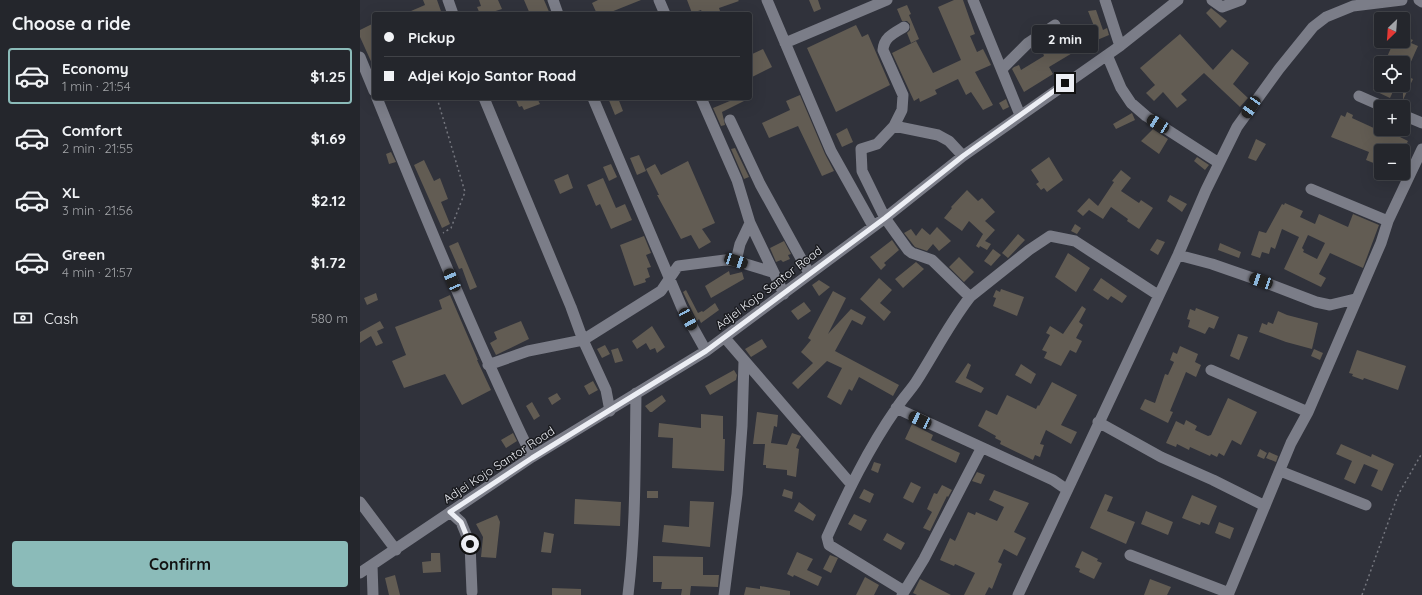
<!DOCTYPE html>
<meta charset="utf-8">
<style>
:root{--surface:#24262c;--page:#2c2e34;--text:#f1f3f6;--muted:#a3a5a9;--line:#414348;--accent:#8bbbb9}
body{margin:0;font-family:Quicksand,sans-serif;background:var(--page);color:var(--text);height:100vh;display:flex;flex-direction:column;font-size:15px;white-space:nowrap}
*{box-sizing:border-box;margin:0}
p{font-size:13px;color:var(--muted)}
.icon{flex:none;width:22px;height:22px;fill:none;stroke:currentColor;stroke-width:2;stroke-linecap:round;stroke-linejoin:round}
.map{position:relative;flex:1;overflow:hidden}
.side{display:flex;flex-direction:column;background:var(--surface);width:360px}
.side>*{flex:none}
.hud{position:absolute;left:12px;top:12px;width:380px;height:88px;border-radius:4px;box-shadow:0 4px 16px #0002,0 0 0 1px var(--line);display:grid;align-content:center;height:88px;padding:0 12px;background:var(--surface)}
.needle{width:26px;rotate:205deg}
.buttons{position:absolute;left:1014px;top:12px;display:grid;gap:8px}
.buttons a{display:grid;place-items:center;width:36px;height:36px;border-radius:4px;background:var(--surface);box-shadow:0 4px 16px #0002,0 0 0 1px var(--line);font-size:20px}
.end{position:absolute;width:18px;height:18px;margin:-9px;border:5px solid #eceef4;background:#111;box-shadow:0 0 0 2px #111}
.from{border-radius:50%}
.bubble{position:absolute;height:28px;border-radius:4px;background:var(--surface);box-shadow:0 4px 16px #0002,0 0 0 1px var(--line);font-size:13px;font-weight:700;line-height:28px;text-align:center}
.car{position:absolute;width:12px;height:24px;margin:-12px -6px;border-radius:5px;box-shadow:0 0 3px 1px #0007;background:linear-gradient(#222 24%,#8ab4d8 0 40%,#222 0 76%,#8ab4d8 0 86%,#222 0)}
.hud b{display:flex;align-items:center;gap:14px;height:38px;font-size:15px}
.hud b+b{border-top:1px solid var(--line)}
.hud i{width:10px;height:10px;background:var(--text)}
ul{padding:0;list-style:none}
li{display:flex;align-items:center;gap:12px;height:56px;margin:0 8px 6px;padding:0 4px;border:2px solid transparent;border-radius:4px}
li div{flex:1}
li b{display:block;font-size:15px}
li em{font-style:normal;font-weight:700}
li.selected{border-color:var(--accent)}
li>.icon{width:36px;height:36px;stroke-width:1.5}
h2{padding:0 12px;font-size:18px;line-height:48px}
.pay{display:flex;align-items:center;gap:10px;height:44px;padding:0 12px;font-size:15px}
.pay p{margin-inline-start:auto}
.cta{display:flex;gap:8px;margin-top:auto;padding:8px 12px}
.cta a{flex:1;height:46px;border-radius:4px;background:var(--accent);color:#111;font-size:16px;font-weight:700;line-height:46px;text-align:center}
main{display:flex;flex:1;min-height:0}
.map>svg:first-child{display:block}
.building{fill:#625c53;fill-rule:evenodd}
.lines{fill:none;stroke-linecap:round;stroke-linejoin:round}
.path{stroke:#74767e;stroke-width:1.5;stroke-dasharray:2 3;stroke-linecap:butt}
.minor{stroke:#7b7d88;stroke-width:11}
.route{stroke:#eceef4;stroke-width:5}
.labels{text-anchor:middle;stroke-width:3;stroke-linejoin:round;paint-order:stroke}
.street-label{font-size:12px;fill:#eceef4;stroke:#191a1e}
</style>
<main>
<section class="side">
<h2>Choose a ride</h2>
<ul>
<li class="selected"><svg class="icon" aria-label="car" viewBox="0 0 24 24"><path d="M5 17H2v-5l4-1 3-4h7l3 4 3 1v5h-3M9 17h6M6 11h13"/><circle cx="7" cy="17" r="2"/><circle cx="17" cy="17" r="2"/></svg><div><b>Economy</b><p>1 min · 21:54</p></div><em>$1.25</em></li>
<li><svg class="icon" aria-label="car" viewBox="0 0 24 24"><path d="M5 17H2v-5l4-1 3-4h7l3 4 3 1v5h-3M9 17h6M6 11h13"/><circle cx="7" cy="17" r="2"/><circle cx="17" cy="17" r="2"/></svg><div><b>Comfort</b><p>2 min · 21:55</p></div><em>$1.69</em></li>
<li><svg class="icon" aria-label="car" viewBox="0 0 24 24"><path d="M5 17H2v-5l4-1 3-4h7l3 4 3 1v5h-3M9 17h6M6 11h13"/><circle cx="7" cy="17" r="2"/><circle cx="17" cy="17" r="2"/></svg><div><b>XL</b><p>3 min · 21:56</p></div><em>$2.12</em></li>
<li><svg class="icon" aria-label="car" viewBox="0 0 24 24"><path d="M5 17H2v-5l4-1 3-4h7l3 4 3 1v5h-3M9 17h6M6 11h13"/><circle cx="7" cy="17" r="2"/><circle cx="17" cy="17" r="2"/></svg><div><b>Green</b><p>4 min · 21:57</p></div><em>$1.72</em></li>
</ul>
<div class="pay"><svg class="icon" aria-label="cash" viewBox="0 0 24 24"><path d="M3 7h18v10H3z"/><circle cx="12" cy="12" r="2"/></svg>Cash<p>580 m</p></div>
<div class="cta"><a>Confirm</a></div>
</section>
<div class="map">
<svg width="1062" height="595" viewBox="0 0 1062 595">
<rect width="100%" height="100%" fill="#30323b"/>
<path class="building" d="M63,0H77L82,14H44L65,5Z
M119,0H138L142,9L126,14H120L117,7L121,6Z
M164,0H184L190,14H170Z
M238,0H281L251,12L252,14H237L232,3Z
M327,0H378L379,1L359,8L361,14H343L341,10L332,13Z
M449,0H458L461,9L454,12Z
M594,0H603L615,34L610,36L617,52L623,49L631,65L615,72L633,105L623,110L611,92L606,95L598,79L575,90L577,94L560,102L559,98L554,101L532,53L556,41L573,73L601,60L578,7Z
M547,5L551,14L549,15L559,39L551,43L547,33L550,30V24L547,21H542L537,9Z
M851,8L867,21L860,28L846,13Z
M736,10L743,30L747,28L749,35L730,43L727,35L736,31L728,11Z
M14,23V68L0,37V30Z
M496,25L502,37L508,34L530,85L476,112L447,48Z
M820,34L853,70L872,49L889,63L873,84L888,98L880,107L844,73L821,94L827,100L817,108L803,92L794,101L786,93L795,85L780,68Z
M1043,36L1053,40L1051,43L1058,46L1045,75L1053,79L1043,100V63L1027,57L1034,41H1043Z
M710,46L714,52L689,67L693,74L664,92L652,69L654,67L659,65L661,70L684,56L683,53L692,48L696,54Z
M403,49L412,67L390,78V55Z
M1016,85H1036L1030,98L1013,90Z
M440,95L465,154L474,171L462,176L438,126L409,138L402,123L430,110L426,101Z
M155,98H177L180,104L164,110L162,106L159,107Z
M248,98H258L263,111L255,115Z
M377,98H383L384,101L362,112L365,125L361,126L353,108Z
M646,99L649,107L643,110L639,103Z
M987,112L993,115L992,118L1029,135L1030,132L1048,141L1043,151H1021V166L1006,160L1009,152L971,137L981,115L985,117Z
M772,113L775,120L756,129L753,124Z
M487,128L493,142L482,147L476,134Z
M793,129L808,139L799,154L781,141Z
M896,139L906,144L896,161L888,158Z
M375,148L389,177L384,179L371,149Z
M31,152L36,162L29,164L26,154Z
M279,155L286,171L277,175L270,158Z
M689,157L703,180L687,192L684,188L681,190L676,184L679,182L671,170Z
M837,157L849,165L845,170L834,161Z
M64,160L74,181L80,178L88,199L81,202L90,224L82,228L54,165Z
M328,161L355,223L342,229L351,242L339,249L331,235L321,239L297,195H299L286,169L295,164L301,175Z
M251,164L257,177L249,181L243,167Z
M761,170L771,178L761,191L779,203L781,200L793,208L779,229L767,221L768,219L751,207L743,219L729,210L723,216L717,211L729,198L738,206L754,182L752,181Z
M208,174L213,188L200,194L194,180Z
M243,178L256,208L265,204L272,220L251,229L240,204L236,206L227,185Z
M607,190L618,201L622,198L635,212L625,221L635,230L625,241L631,244L627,250L620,246L619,248L616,246L623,234L609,221L602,231L584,218L592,208L591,207Z
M810,195L827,204L822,212L807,201Z
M925,203L943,211L940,217L955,224L959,214L988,227L993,214L1019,225L1003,268L970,253L959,274L966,278L961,287L924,269L939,237L922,229L915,249L911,247L909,254L902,252L900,258L891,255L899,231L906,233L922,204L924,205ZM948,235L965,243L957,259L943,252L944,250L942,248Z
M715,224L721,228L717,234L711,231Z
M577,227L591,241L579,251L573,244L567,251L555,247L544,233L551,229L556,236L562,228L570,235Z
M658,234L665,240L648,258L642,253Z
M284,236L291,253L286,255L291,267L287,268L290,277L285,279L286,282L274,286L260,245Z
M797,239L805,242L798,255L790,250Z
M532,240L539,250L524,263L526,265L521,270L510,257Z
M424,241L431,254L428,255L430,259L423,262L421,260L416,262L410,248Z
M98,242L117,287L110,290L102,268L99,269L89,246Z
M860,243L881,252L879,258L858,250Z
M633,249L641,255L631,266L624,261Z
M708,253L730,268L716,292L695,277Z
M599,257L614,272L604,282L589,267Z
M556,262L564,269L543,288L535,279Z
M369,271L370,275L382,272L384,279L351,298L345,286Z
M519,278L532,290L520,303L531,312L524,321L500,299Z
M741,278L767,296L762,303L751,296L748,300L733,290Z
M459,280L470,287L459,296L452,285Z
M641,289L664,297L657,316L633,306L636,298L633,297L636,290L640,292Z
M326,290L338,313L342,311L343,312L355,303L359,310L341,323L339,319L337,321L323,292Z
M473,291L486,298L468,334L491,309L506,317L502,325L492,320L475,351L539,385L533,396L499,377L492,391L489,389L481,405L467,397L482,368L467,361L438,389L432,383L453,363L441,352L451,340L448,338Z
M16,293L18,300L7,305L4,298Z
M90,295L118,360H117L131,390L102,405L85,374L44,388L32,361L46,355L35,327L82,309L79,300Z
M444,302L451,311L438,320L431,311Z
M722,306L726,309L719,322L723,325L716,338L722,341L716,353L710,350L701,366L684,358L687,352L682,350L690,335L686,333L690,326L703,334Z
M836,308L859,317L854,329L849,327L845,334L828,327L830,320L827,319L830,309L835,311Z
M918,311L927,315L958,323L952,349L926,342L899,332L902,323L907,325L908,322L913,324Z
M20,321L24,328L17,331L23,343L16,346L11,336L0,343V332Z
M161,321L169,339L136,355L130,343L137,339L134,332Z
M292,326L305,347L297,353L295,348L290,350L286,343L277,349L272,341Z
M878,334L888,337L879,360L870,356Z
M402,339L407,347L391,357L385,349Z
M245,345L250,354L242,358L237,349Z
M820,346L838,354L835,362L841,365L836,377L826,372L810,411L813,412L808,423L780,409L785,399L795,403L805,374L808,375L814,362L810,360L813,352L817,354Z
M258,348L263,361L255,363L251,350Z
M954,349L963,353L960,360L951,356Z
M997,350L1046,366L1038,390L1004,378L1003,380L992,376L993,374L989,373Z
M608,363L611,365L606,378L624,388L621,393L595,382Z
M661,364L676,374L671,384L655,375Z
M374,370L377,375L376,380L350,395L345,386Z
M233,381L238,390L229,395L224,386Z
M692,382L717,395L701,425L717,432L711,444L686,430L680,444L684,445L680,457L675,455L673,460L640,444L641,441L635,438L636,436L618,426L626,410L637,415L647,395L676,409L678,405L679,406Z
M197,393L201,399L192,405L188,398Z
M302,395L306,401L292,412H290L285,406Z
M868,398L897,412L881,445L872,440L864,456L859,453L857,457L851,454L850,456L830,447L829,450L817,444L816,447L806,443L816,421L824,425L826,420L837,426L835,430L848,436L851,435Z
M172,402L180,416L174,420L166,406Z
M397,412L418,415L417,427L414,426L411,443L427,445L432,433L441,436L436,448L439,449L436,477L427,475V470L406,468V465H403L405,444H393Z
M341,414L363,416V439H365L364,471L312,468L313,438L298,437L299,423L341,428Z
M552,424L573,435L571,440L600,453L596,463L545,439Z
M153,433L157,441L146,448L141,440Z
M981,444L1011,457L1012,454L1034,464L1022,491L1011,486L1018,470L1004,464L995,484L984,479L992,461L976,454Z
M900,449L907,453L904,459L897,456Z
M909,452L918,456L916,462L906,458Z
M514,462L521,464L518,473L511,470Z
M617,472L625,475L621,484L612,481Z
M551,482L561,487L553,503L543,498Z
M582,485L592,490L588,497L587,496L570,531L563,528L572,512L567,509L574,493L577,494Z
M424,489L433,492L432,499L422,496Z
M504,489L514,494L510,503L499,498Z
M634,490L669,503L654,532L666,538L657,556L644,549L638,562L642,564L632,589L629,587L625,595H604L615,573L595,564L594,566L580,560L590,538L595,541L608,512L615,515L616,512L637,521L644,507L629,500Z
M287,491H298V498H287Z
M745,494L753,497L747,511L775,522L766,544L730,528Z
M832,495L857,506L849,525L841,522L840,525L822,518Z
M215,499L261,502L260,526L214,524Z
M330,501L354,502L350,547L302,542L304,525L329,527Z
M439,502L456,515L453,521L434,511Z
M786,511L813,522L808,535L781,524Z
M494,514L507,520L501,531L488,524Z
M137,515L140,522L136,558L121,557L123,537L116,524Z
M859,522L874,528L870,539L855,533Z
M184,532L194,534L191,553L181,552Z
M527,533L545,543L541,550L523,540Z
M722,551L738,559L737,561L742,563L734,579L719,572L720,569L715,567Z
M437,552L453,559L447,570L462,577L458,586L434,575L433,577L427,574Z
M71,553H80L81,572L63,573L62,562L71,561Z
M470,555L478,558L471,573L463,569Z
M293,556L343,557V575H359L358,587L331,586L330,595H321L322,589H301L302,582H293Z
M35,575L40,595H29L25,578Z
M505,577L519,585L514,595H496Z
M560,579L591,595H557L553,593Z
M790,579L811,587L807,595H784Z
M400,586L430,591V595H384L386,587L400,589Z
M192,588L221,589V595H192Z"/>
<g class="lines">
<path class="path" d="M77,98L105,192L91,228L83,233
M1002,595L1038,495L1062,453"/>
<path class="minor" d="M88,0L93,14
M193,0L198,14
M299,0L305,14
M407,0L471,151L513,226
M613,0L660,115
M745,0L760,46
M852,0L862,7L881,0
M1059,0L1062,2
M544,27C534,33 524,37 523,50L543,95L542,110L534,126L517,144L501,149L502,171L525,218L548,250L552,253L572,260L610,297C589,324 574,354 556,382C550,391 542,399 536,409C508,449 487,493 467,537L469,545L544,591
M425,43L527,0
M747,55L761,88L771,103L786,116L859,163
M0,57L14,91
M642,69L668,43L695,25
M999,96L1024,107
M17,98C66,219 116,340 172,457
M124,98L211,307L223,340L246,390L250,411
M233,98L322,308L346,351
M341,98L377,180L390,223L424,294
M1043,115L1062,123
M370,120L400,184L449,273
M534,126L578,135L589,141L603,156
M951,189L1028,221
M818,255L852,264L901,281L956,302L970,305L995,299
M376,261L412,272
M610,297L669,250L690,236L715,241L798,295
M365,338L491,484
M128,365L168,351L223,340L301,291L318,266L365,260L376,261L380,244L390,223
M851,370L948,412
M536,408L693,480L706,489
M738,422L801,457L853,480L905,506
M920,471L1006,505
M0,502L36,550
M90,512L101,522L110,544L112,592
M770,555L869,593
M12,565L13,595
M0,573L172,457L346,351L525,218L603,156L760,46L818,0
M268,595C276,528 275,461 276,393
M364,595L377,494L382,426L384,361
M542,595L564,559L621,449
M658,595L818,255L846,190L877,127L919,69L953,27L966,17L993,6L1042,0
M868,595L931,443L948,412L1021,243L1028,221L1062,149"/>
</g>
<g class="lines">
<path class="route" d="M110,544L101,522L90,512L172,458L346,351L525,218L603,156L705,83"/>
</g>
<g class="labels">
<g class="street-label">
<text transform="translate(409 288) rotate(-37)" y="4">Adjei Kojo Santor Road</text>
<text transform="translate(139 465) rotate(-33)" y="4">Adjei Kojo Santor Road</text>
</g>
</g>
</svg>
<div class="buttons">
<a><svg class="needle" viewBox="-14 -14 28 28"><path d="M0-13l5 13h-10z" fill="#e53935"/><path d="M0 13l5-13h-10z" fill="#a3a5a9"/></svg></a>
<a><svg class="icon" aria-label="locate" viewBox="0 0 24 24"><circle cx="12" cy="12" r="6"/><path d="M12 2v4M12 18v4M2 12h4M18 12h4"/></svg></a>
<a>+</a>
<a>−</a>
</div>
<i class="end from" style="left:110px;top:544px"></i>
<i class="end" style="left:705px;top:83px"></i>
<div class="bubble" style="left:672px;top:25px;width:66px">2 min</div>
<i class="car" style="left:891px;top:107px;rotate:214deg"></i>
<i class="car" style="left:798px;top:124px;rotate:302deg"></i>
<i class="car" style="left:376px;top:261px;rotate:108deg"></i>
<i class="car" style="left:92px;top:280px;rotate:337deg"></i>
<i class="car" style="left:901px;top:281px;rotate:289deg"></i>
<i class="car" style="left:328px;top:319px;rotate:151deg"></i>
<i class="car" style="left:560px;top:420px;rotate:295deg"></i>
<div class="hud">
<b><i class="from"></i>Pickup</b>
<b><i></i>Adjei Kojo Santor Road</b>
</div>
</div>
</main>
